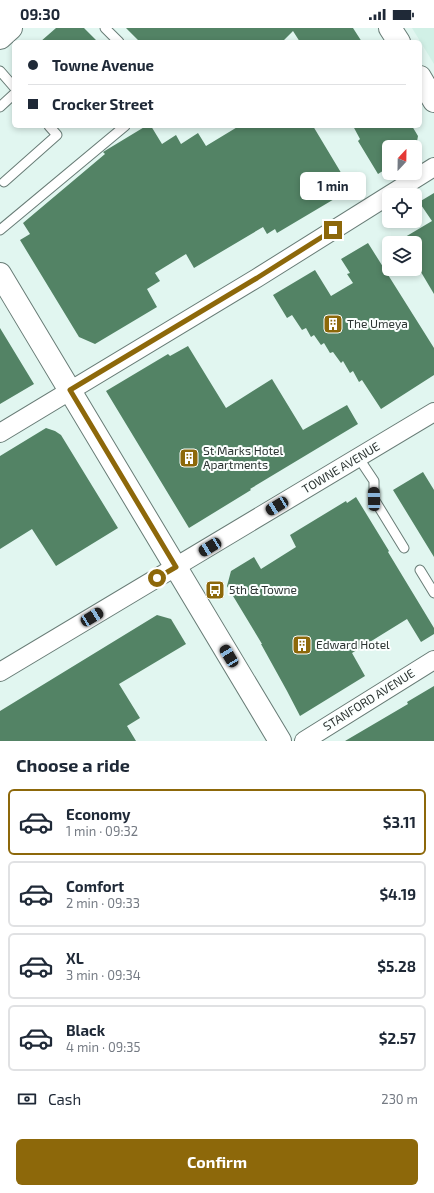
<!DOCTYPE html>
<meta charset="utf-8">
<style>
:root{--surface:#fff;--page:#f6f6f7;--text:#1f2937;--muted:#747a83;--line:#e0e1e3;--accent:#8d680a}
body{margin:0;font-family:"Exo 2",sans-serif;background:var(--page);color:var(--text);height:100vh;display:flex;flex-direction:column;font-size:15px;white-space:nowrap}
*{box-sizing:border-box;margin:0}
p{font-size:13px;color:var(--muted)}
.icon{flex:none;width:22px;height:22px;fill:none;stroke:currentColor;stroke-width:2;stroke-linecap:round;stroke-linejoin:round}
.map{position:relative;height:713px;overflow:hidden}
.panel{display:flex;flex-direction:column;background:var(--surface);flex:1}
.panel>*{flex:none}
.banner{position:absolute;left:12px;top:12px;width:410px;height:88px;border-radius:6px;box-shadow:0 2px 6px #0003;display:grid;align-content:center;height:88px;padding:0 16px;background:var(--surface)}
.needle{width:26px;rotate:22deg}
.fabs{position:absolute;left:382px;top:112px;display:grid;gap:8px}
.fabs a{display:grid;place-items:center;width:40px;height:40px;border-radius:6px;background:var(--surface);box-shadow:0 2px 6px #0003;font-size:20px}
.end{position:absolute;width:18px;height:18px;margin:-9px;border:5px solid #8d680a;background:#fff;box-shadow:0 0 0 2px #fff}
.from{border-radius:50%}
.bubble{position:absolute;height:28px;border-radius:6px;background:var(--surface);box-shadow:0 2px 6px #0003;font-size:13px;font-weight:700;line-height:28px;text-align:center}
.car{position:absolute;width:12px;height:24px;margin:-12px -6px;border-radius:5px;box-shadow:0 0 3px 1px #0007;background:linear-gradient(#222 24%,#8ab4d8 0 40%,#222 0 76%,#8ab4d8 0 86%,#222 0)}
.banner b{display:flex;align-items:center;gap:14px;height:38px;font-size:15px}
.banner b+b{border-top:1px solid var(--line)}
.banner i{width:10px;height:10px;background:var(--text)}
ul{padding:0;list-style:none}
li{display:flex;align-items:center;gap:12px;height:66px;margin:0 8px 6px;padding:0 8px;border:2px solid var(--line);border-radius:6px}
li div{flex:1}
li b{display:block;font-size:15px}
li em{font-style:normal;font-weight:700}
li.current{border-color:var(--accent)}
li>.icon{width:36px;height:36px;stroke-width:1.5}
h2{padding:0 16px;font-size:18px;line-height:48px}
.pay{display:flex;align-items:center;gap:10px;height:44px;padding:0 16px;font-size:15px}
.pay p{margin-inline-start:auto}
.cta{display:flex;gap:8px;margin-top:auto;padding:8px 16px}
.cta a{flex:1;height:46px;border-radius:6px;background:var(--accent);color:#fff;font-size:16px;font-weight:700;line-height:46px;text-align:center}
.status{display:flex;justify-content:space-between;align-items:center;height:28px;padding:0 20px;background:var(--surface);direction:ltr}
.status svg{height:11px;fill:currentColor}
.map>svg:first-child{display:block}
.built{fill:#d1f0e6}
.building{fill:#538365}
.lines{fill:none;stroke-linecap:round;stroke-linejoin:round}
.service-casing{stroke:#687c76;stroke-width:11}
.minor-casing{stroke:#687c76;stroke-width:20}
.secondary-casing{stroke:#687c76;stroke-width:24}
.primary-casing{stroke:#687c76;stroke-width:24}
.service{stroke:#fff;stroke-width:9}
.minor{stroke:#fff;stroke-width:18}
.secondary{stroke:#fff;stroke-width:22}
.primary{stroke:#fff;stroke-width:22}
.route{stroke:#8d680a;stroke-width:5}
.labels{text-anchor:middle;stroke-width:4;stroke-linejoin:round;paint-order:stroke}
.poi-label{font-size:12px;fill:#2d3533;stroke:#fbfffe;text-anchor:start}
.street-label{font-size:12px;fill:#2d3533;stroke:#fbfffe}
</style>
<div class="status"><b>09:30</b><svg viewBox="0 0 49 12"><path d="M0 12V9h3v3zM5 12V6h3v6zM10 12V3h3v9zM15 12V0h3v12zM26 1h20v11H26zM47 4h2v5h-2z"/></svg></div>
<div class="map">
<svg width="434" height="713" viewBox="0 0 434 713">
<rect width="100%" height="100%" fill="#e1f6f0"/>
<path class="built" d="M412,0H434V36Z"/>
<path class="building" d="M56,0H84L98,14H40Z
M126,0H353L362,14H300L293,3L282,14H140Z
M146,98H151L162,116L176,107L181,116L198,105L206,118L239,98H313L346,153L336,159L341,167L277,205L275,201L267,206L263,199L194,240L186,226L155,245L160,253L147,261L157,279L95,316L79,309L20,212L30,206L23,195L105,126L103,124Z
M353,98H412L418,108L416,119H389V139L378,146L358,113L360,111Z
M434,165V266L415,234V215H395L432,193L419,174Z
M368,215L434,320V347L381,381L362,352L359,354L353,343L350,345L343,333L341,335L333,324L330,325L324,315L321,317L314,307L311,309L306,300L302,302L292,287L287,290L273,267L315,242L331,268L353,255L347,246L350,245L341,231Z
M0,300L34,356L0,376Z
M188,318L226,380L272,351L303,402L347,377L358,396L250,461L251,462L189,500L106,363L168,326L170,328Z
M46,400L55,403L61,407L118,500L56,538L32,501L0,521V428Z
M423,444L434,462V529L393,462Z
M356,469L389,523L388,524L434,600V606L421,614L407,591L352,625L365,648L300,688L287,663L261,616H262L227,558L231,543L254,529L261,541L296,519L290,507L346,473L347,475Z
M157,587L171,591L186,616L119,656L140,690L127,698L136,713H0V683Z
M434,658V713H345L408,676L407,674Z"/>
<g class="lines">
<defs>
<path id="service" d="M105,0L119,14
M0,43L14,59
M0,79L14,66
M4,154L57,107L49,98
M0,202L125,98
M358,429L374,453V471L404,520
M420,542L434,565"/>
<path id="minor" d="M0,405L257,250L434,139
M0,644L434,384
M304,713L434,632"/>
<path id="secondary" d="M0,10L11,0"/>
<path id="primary" d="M390,0L399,14
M420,49L434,73
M0,246L280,713"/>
</defs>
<use href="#service" class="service-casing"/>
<use href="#minor" class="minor-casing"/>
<use href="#secondary" class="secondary-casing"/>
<use href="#primary" class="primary-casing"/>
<use href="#service" class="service"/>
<use href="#minor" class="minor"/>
<use href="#secondary" class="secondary"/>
<use href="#primary" class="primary"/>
</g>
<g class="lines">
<path class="route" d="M157,550L176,539L70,362L257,250L333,202"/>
</g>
<defs>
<symbol id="building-square" viewBox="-11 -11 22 22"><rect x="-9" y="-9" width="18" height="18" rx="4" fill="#8d680a" stroke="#fbfffe"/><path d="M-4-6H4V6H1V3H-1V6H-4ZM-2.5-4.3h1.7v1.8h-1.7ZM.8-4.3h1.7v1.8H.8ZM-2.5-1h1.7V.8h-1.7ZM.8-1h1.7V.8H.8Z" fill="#fff"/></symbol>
<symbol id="bus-square" viewBox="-11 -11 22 22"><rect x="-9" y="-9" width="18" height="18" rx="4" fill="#8d680a" stroke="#fbfffe"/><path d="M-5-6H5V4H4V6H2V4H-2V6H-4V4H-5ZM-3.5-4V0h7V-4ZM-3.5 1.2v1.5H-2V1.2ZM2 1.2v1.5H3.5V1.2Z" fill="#fff"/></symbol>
</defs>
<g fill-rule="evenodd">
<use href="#building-square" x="322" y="285" width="22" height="22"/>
<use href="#building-square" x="178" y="419" width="22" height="22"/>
<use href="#bus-square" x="204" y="551" width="22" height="22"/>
<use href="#building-square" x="291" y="606" width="22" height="22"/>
</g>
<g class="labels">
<g class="poi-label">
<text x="347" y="300">The Umeya</text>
<text x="203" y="427">St Marks Hotel<tspan x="203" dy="14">Apartments</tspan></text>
<text x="229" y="566">5th &amp; Towne</text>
<text x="316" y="621">Edward Hotel</text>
</g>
<g class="street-label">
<text transform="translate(341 440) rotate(-31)" y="4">TOWNE AVENUE</text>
<text transform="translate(369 672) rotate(-32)" y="4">STANFORD AVENUE</text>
</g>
</g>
</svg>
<div class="fabs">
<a><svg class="needle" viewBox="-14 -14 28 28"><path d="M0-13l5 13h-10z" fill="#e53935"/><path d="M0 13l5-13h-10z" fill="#747a83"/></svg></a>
<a><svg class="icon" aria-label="locate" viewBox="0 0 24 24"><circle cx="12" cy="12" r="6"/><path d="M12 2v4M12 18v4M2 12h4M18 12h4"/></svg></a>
<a><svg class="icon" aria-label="layers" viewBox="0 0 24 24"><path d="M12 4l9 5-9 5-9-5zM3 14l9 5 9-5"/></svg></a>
</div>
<i class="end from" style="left:157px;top:550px"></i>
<i class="end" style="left:333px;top:202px"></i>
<div class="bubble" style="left:300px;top:144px;width:66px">1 min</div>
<i class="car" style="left:374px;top:471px;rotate:359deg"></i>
<i class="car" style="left:277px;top:478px;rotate:239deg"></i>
<i class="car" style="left:210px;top:519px;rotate:239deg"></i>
<i class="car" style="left:92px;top:589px;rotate:59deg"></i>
<i class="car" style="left:229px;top:628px;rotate:329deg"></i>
<div class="banner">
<b><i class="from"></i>Towne Avenue</b>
<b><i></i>Crocker Street</b>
</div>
</div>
<section class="panel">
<h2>Choose a ride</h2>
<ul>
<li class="current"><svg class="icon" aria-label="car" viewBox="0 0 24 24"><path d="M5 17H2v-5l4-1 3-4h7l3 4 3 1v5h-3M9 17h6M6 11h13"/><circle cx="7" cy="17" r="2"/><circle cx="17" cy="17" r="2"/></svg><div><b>Economy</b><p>1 min · 09:32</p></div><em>$3.11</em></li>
<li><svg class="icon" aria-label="car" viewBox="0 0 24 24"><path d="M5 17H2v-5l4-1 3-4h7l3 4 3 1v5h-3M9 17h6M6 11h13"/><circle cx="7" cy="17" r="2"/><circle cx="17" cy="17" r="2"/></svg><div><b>Comfort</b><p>2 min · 09:33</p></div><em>$4.19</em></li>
<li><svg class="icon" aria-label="car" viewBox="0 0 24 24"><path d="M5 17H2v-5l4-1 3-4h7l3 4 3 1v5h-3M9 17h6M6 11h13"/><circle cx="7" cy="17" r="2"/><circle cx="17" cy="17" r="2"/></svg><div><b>XL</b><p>3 min · 09:34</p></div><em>$5.28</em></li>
<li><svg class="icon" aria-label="car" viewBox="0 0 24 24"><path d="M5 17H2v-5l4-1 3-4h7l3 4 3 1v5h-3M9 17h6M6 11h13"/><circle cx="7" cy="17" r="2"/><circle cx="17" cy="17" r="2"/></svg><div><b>Black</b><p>4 min · 09:35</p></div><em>$2.57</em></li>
</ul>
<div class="pay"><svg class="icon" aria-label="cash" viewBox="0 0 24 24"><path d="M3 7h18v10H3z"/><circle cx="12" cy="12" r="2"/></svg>Cash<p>230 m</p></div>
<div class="cta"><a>Confirm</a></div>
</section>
